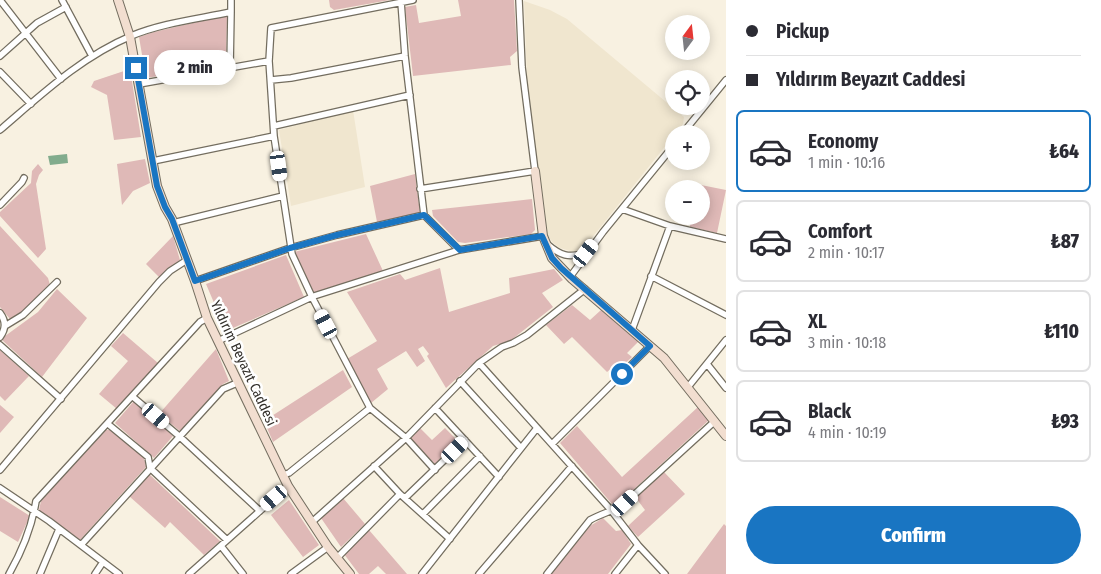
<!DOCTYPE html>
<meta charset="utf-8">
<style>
:root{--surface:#fff;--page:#f7f7f7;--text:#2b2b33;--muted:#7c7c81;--line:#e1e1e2;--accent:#1975c2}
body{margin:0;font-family:"Fira Sans Condensed",sans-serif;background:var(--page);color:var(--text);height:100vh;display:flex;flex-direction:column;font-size:19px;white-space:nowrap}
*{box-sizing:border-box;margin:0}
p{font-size:16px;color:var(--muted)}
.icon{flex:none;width:28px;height:28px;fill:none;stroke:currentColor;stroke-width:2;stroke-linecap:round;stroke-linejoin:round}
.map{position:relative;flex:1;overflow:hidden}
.details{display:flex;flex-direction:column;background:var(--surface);width:375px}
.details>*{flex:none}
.guide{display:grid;align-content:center;height:110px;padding:0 20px;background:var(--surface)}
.needle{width:32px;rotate:15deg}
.tools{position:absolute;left:665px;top:15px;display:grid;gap:10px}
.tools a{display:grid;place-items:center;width:45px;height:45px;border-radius:50%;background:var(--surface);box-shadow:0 2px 12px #0003;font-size:25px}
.end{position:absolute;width:22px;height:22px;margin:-11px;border:6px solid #1975c2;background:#fff;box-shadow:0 0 0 2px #fff}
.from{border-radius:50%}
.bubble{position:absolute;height:35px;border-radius:18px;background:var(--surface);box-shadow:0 2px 12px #0003;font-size:16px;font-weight:800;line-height:35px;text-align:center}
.car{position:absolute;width:15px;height:30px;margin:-15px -8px;border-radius:6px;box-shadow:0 0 4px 1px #0007;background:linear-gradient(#fff 24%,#345 0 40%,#fff 0 76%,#345 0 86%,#fff 0)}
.guide b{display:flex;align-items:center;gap:18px;height:48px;font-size:19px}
.guide b+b{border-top:1px solid var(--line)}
.guide i{width:12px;height:12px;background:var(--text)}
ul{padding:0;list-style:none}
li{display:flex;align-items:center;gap:15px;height:82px;margin:0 10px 8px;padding:0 10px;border:2px solid var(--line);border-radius:8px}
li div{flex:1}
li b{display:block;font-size:19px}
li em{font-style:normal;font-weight:800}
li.selected{border-color:var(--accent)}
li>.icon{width:45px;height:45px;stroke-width:1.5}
.primary-button{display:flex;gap:10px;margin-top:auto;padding:10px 20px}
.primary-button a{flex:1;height:58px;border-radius:30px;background:var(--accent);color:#fff;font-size:20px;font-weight:800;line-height:58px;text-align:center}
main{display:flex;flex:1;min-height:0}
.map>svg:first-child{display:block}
.built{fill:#f0e6cf}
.green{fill:#dfb9b7}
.water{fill:#82ac8d}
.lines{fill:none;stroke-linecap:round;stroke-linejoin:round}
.street-casing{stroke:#736d5f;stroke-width:8}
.secondary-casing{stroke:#736d5f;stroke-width:10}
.street{stroke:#fff;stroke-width:5.5}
.secondary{stroke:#f2ded0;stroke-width:8}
.route{stroke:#1975c2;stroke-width:6}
.labels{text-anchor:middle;stroke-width:5;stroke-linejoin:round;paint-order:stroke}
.street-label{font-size:14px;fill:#312e29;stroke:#fff}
</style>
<main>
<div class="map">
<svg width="726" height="574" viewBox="0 0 726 574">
<rect width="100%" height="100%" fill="#f8f1e1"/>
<path class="built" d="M524,1L550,10L567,19L684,117L683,124L583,249L574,252L560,248L553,243L547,235L543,214L527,77Z
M353,110L365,187L291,206L279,130Z"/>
<path class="green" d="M329,0H390L334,10L330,7Z
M458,0H514L517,51L510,57L511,65L413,76L405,7L416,5L419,23L461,16Z
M227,15L226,65L146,78L139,37L154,32Z
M130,69L141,137L114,140L107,95L91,87L94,81Z
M145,159L150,183L133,191L122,205L117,164Z
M38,164L43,170L39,175L36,184L46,249L38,258L0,216V212L31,183L32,171Z
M415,174L420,213L377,222L370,186Z
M701,185L726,190L717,233L690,227L691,216H701V189H699Z
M532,199L535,230L531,234L465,243L458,242L433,216L432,210Z
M0,226L48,278L50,285L21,313L10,319L0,307Z
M366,234L383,271L313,293L294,252Z
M173,236L180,260L168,269L160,278L146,264Z
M286,255L304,297L226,331L206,284Z
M440,268L449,312L510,293L509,278L554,269L563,280L542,293L553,307L510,341L493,346L446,388L427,356L429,354L423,346L418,349L425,361L417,367L406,351L377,369L388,389L371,403L347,359L377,341L347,292L400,274L405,280Z
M57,289L87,318L42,377L1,339L38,312Z
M572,305L590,320L601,310L638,342L627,353L632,357L617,371L613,367L607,372L572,337L564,344L546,325Z
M123,333L158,363L117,409L99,394L128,361L111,346Z
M216,349L229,381L223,384L180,431L159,414Z
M0,350L29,376L5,401L0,396Z
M343,370L352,387L273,442L264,421Z
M134,401L173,436L154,458L115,423Z
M0,405L14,417L0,433Z
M698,407L709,420L617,505L612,504L560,443L577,426L622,477Z
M420,428L432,440L445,428L458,441L435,464L410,438Z
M105,430H112L144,458L146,467L80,540L39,510L41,501Z
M664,472L685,494L638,537L628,526L645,510L636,498Z
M149,474L220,541L204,555L170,522L165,528L129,496Z
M0,497L30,516L18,542L0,531Z
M343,498L365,524L341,547L321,518Z
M289,500L319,545L303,557L271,515Z
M603,518L616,531L622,530L631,544L608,574H551L590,526Z
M724,524L726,526V574H687Z
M369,530L407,574H386L378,566L369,574H359L344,554Z"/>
<path class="water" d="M67,154L68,163L50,165L48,156Z"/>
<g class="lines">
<defs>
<path id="street" d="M0,0L61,79
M62,0L92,56
M413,0L271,28L269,61L274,136L292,254L312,297L370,408L406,438L435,470
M401,2L405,56L424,215L459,250
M231,12V0
M0,56L37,23L66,7
M0,72L31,104
M271,80L291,78L405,56
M139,84L269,61
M274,126L410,95
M0,130C41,95 81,57 131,36C162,23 198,19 231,12L230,68
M682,134L726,80
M153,161L274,136
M420,189L535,171L522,67L519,0
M0,205L22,182L24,178
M622,209L670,226L726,239
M173,223L283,196
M547,244C561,256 568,258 586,253
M651,276L726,315
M570,277L603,232L674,145
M195,281L290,248L337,235L424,215
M0,313C6,321 6,329 0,337
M5,326L23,315L57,282
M632,330L670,226
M218,341L314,296L459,250L543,236
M0,345L61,399
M479,363L611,510L638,545L615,574
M707,364L726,388
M460,381L521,448
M688,387L726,340
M133,397L179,436L260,511
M435,408L499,477
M108,424L148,457L150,468L227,540
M552,444L650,346
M374,466L400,494L450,539
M0,470L159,282L170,271L187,260
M283,475L289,473L370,408
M0,488L49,521L119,574
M405,498L465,440
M423,514L480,456
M312,522L406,438L479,363L502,347L513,343L527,335L585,289
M81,545L223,389L237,383
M638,545L665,574
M221,546L243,574
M337,558L400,494
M9,574C21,553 32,526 36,501L200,322L207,318
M40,574L59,529
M95,574L103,562
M189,574L288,486
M291,574L328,547
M422,574L537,428
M479,574L572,466
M547,574L590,520C602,513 615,511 625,503L715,421"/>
<path id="secondary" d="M118,0L130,37L157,186L165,207L172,219L195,281L207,318L288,486L328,547L350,574
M535,171L543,236L552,258L572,279L664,358L726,436"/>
</defs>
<use href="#street" class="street-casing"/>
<use href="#secondary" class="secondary-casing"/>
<use href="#street" class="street"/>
<use href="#secondary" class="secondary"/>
</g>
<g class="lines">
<path class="route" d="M136,68L157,186L165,207L172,219L195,281L290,248L337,235L424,215L460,250L542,236L552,258L561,268L650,346L622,374"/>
</g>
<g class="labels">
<g class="street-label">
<text transform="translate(244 363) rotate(65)" y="5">Yıldırım Beyazıt Caddesi</text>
</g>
</g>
</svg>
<div class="tools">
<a><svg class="needle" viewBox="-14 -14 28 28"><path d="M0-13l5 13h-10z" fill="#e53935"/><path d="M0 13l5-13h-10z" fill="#7c7c81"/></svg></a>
<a><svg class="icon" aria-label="locate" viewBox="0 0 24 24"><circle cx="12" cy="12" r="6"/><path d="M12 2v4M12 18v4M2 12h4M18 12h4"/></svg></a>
<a>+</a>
<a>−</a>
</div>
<i class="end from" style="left:622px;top:374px"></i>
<i class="end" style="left:136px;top:68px"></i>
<div class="bubble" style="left:154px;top:50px;width:82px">2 min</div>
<i class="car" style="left:279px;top:166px;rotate:172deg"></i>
<i class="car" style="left:586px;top:253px;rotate:38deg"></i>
<i class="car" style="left:326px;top:324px;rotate:332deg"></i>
<i class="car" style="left:156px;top:416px;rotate:131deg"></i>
<i class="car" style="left:455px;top:450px;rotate:45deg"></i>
<i class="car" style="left:274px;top:498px;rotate:229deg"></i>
<i class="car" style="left:625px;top:503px;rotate:47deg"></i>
</div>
<section class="details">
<div class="guide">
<b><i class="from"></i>Pickup</b>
<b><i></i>Yıldırım Beyazıt Caddesi</b>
</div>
<ul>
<li class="selected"><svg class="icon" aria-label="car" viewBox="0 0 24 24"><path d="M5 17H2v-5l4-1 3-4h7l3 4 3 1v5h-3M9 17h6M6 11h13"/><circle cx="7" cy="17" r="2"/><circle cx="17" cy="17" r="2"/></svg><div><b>Economy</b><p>1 min · 10:16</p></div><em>₺64</em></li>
<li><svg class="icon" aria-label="car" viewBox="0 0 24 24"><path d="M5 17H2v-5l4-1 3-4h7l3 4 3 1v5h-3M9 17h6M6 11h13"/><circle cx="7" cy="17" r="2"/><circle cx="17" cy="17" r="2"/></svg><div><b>Comfort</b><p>2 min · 10:17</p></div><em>₺87</em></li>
<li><svg class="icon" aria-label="car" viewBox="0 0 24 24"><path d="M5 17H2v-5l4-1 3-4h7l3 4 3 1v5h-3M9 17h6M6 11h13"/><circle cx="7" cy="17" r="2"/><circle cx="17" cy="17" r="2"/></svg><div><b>XL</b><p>3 min · 10:18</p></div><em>₺110</em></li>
<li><svg class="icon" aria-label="car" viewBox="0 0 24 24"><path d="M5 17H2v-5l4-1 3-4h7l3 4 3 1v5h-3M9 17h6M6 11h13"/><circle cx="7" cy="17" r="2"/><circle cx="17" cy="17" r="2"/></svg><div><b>Black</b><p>4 min · 10:19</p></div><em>₺93</em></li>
</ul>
<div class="primary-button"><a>Confirm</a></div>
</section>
</main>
